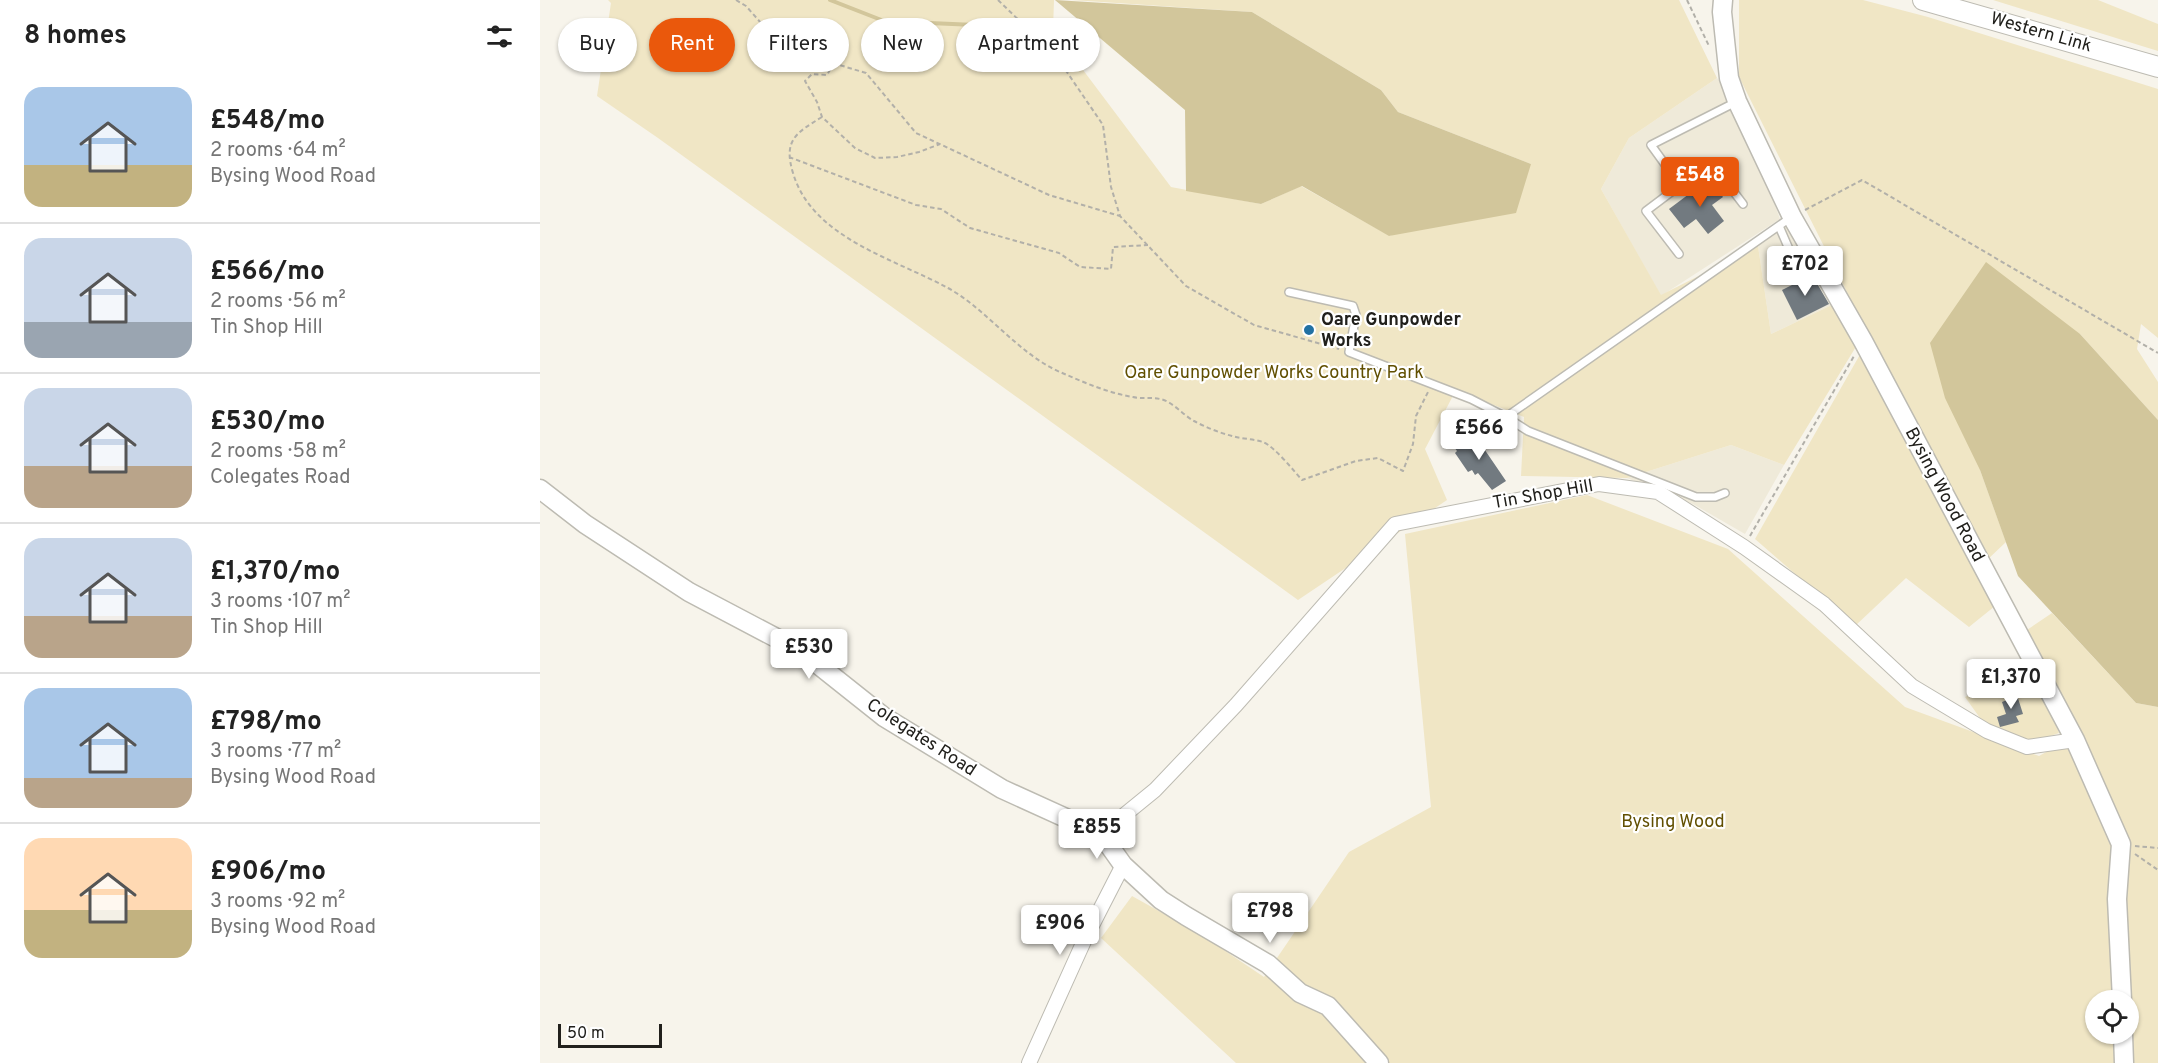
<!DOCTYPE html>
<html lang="en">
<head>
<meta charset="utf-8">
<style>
	:root { --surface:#fff; --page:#f6f6f6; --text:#222; --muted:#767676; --line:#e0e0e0; --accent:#ea580c }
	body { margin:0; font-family:Overpass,sans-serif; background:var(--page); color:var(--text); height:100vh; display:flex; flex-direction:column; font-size:22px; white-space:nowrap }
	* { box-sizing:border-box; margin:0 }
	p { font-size:20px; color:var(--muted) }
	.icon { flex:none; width:33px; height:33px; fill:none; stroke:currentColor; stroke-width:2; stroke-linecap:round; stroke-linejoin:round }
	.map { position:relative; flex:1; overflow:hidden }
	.panel { display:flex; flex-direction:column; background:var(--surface); width:540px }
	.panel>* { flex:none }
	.hud { position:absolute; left:18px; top:18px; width:570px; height:54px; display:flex; gap:12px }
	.controls { position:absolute; left:1545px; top:990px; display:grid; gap:12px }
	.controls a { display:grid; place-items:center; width:54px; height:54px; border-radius:50%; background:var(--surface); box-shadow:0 2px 4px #0004; font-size:30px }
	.scale { position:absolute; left:18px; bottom:15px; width:104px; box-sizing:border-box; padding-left:6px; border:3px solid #21201c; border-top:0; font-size:16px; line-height:21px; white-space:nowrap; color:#21201c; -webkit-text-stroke:4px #fff; paint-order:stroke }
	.price { position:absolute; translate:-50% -51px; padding:0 14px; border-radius:6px; background:#fff; color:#222; font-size:20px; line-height:39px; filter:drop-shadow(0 2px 3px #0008) }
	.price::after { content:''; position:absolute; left:50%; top:36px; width:18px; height:14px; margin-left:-9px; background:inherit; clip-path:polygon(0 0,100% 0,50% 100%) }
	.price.on { background:var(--accent); color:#fff }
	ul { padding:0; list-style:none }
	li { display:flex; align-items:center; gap:18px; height:150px; padding:0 24px }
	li+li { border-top:2px solid var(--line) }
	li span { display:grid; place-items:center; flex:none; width:168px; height:120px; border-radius:18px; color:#555 }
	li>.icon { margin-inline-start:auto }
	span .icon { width:72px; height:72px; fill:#fffc; stroke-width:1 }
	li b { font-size:26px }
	h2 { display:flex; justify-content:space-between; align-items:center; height:72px; padding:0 24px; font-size:26px }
	.pill { padding:0 21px; border-radius:27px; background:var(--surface); box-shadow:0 2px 4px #0004; font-size:21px; line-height:54px }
	.pill.on { background:var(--accent); color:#fff }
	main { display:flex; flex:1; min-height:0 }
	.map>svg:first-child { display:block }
	.built { fill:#efead9 }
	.green { fill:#f0e6c5; fill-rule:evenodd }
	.water { fill:#d2c69b }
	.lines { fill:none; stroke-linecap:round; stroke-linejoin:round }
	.stream { stroke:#d2c69b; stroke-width:4 }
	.building { fill:#727a80 }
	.service-casing { stroke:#bdbbb2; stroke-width:10 }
	.minor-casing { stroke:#bdbbb2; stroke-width:16 }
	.tertiary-casing { stroke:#bdbbb2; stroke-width:21 }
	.secondary-casing { stroke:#bdbbb2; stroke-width:22 }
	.path { stroke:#b2b0a9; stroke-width:2; stroke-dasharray:4.5 3; stroke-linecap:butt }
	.service { stroke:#fff; stroke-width:7 }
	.minor { stroke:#fff; stroke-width:14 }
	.tertiary { stroke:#fff; stroke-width:18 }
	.secondary { stroke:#fff; stroke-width:20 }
	.poi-dot { fill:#2271a3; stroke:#fff; stroke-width:2 }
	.labels { text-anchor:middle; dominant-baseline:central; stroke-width:4.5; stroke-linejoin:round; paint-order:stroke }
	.street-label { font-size:18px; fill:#21201c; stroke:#fff }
	.poi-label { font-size:18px; font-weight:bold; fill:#21201c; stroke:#fff; text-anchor:start }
	.park-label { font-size:18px; fill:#614f01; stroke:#fff }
</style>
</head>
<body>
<main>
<section class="panel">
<h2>8 homes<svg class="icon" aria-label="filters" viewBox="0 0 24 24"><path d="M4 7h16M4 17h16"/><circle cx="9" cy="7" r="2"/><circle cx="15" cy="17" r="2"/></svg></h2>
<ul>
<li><span style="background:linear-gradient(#a9c7e8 65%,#c2b280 0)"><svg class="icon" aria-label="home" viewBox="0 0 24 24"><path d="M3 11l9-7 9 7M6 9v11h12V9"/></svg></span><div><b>£548/mo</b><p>2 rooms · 64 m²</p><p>Bysing Wood Road</p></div></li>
<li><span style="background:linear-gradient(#c9d6e8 70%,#9aa5b1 0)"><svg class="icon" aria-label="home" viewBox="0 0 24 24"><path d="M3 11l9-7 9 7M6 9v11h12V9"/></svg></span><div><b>£566/mo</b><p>2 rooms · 56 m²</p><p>Tin Shop Hill</p></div></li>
<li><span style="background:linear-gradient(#c9d6e8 65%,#b9a48a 0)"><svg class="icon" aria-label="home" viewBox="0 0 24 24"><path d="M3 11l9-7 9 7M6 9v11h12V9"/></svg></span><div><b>£530/mo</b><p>2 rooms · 58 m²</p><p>Colegates Road</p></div></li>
<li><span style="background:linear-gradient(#c9d6e8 65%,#b9a48a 0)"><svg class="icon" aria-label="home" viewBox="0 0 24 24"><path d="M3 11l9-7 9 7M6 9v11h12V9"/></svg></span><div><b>£1,370/mo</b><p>3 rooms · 107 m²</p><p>Tin Shop Hill</p></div></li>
<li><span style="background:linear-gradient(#a9c7e8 75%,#b9a48a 0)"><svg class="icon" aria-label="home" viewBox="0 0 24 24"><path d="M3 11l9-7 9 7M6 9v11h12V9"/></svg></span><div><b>£798/mo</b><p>3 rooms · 77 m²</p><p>Bysing Wood Road</p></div></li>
<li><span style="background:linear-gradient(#ffd9b3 60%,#c2b280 0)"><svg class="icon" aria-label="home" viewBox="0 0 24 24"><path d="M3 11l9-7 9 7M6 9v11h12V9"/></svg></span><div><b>£906/mo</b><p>3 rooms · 92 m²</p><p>Bysing Wood Road</p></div></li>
</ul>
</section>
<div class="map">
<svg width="1618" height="1063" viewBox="0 0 1618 1063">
	<rect width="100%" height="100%" fill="#f7f4eb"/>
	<path class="built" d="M 1177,78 L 1197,101 L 1240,219 L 1121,296 L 1061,189 L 1089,138 Z
		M 1246,224 L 1298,302 L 1231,334 L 1218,246 Z
		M 1191,445 L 1244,465 L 1205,534 L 1153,504 L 1087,478 Z"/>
	<path class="green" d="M 68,0 L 514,0 L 513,30 L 631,187 L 721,204 L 761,186 L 850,236 L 991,164 L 858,112 L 841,90 L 712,12 L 532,0 L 1139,0 L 1177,78 L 1089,138 L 1061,189 L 1121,295 L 1218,246 L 1231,334 L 1298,302 L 1317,345 L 1244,465 L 1191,445 L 1087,478 L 981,476 L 984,417 L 916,390 L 885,449 L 907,500 L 758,600 L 118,138 L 57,96 L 71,3 Z
		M 1199,0 L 1323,0 L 1388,17 L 1618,89 L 1618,338 L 1601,324 L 1597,349 L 1618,382 L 1618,420 L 1540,334 L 1440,470 L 1466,542 L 1446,561 L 1329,336 L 1199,77 Z
		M 1453,0 L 1558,0 L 1618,24 L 1618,51 Z
		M 1322,351 L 1455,606 L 1429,627 L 1366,578 L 1315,626 L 1215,539 Z
		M 1047,495 L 1188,549 L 1365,707 L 1499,756 L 1542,732 L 1484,632 L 1512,613 L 1596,703 L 1618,707 L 1618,1063 L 696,1063 L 561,938 L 592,896 L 660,934 L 724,977 L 809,852 L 891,807 L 865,534 ZM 1556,1000 L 1588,1000 L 1588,1034 L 1556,1034 Z
		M 1499,682 L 1519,733 L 1487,744 L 1445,725 L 1425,697 L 1448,687 L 1457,696 Z"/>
	<path class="water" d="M 515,0 L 712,12 L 841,90 L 858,112 L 991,164 L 976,213 L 849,236 L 762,186 L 721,204 L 646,191 L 645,110 Z
		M 1446,262 L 1540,334 L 1618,420 L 1618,707 L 1596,703 L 1478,576 L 1440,470 L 1405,398 L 1390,343 Z"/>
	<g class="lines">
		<path class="stream" d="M 290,0 L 344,21 L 458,26"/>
	</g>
	<path class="building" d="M 1169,179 L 1183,197 L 1172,205 L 1184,221 L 1168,234 L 1156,219 L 1144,228 L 1129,209 Z
		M 1272,275 L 1289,304 L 1257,320 L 1242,290 Z
		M 930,434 L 934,438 L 936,437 L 966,481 L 952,490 L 938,473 L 935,475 L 932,470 L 928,472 L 915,453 L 917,451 L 914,447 Z
		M 1476,692 L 1483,714 L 1476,716 L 1479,722 L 1460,727 L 1457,717 L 1466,714 L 1462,702 L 1467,700 L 1465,695 Z"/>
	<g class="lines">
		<g class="service-casing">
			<path id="service" d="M 1140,185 L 1111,145 L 1196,102
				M 1239,226 L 1258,270
				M 1139,254 L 1106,211 L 1171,162 L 1203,204
				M 749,292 L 813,306 L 816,315 L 809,352 L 931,399 L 966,417 L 1250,218
				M 966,417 L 988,431 L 1156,497 L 1175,497 L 1185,493"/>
		</g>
		<g class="minor-casing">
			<path id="minor" d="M 561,834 L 615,790 L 696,705 L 855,524 L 1059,484 L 1118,492 L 1204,547 L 1284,604 L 1372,686 L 1447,731 L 1487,747 L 1535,740
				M 489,1063 L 544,941 L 583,865"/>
		</g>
		<g class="tertiary-casing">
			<path id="tertiary" d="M 1183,0 L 1182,12 L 1189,78 L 1197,101 L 1252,217 L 1323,341 L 1535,740 L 1581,844 L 1577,899 L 1582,1000
				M 0,489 L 45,524 L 149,592 L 261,651 L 344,717 L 462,789 L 561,834 L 583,865 L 621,900 L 646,916 L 728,964 L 760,993 L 788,1006 L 839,1063
				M 1583,1034 L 1584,1063"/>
		</g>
		<g class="secondary-casing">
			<path id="secondary" d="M 1383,0 L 1618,67"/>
		</g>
		<path class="path" d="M 196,0 L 206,6 L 243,48 L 326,73 L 376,133 L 509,195 L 580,216
			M 458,0 L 516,56 L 563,125 L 571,187 L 580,216 L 646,286 L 714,325 L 799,349
			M 1147,0 L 1169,46
			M 294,63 L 287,75 L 272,74 L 265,81 L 277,102 L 282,117 L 315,148 L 335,158 L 357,157 L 379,152 L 400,144
			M 282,117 C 256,133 243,140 253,173 C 272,238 355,259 408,288 C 449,311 477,353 520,372 C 543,382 568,393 593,397 C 602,399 611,397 620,399 C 632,401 643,415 654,421 C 665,427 680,433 692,436 C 702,439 714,439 723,442 C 735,447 753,470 762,480 L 816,461 L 838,458 L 863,471 L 873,444 L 876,416 L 888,392
			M 249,157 L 376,205 L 401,209 L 430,228 L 519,253 L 540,267 L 571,269 L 573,247 L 608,245
			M 1265,210 L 1322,180 L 1618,353
			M 1210,536 L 1314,356
			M 1595,846 L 1618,848
			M 1595,854 L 1618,870"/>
		<use href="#service" class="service"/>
		<use href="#minor" class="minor"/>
		<use href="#tertiary" class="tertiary"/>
		<use href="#secondary" class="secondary"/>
	</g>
	<circle class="poi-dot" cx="769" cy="330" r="6"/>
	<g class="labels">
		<g class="street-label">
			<text transform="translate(1501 33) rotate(16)">Western Link</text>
			<text transform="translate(1003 495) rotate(-10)">Tin Shop Hill</text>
			<text transform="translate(1404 495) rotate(62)">Bysing Wood Road</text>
			<text transform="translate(381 738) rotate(33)">Colegates Road</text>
		</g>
		<g class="poi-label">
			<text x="781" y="320">Oare Gunpowder<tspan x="781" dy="21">Works</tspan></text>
		</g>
		<g class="park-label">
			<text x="734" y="373">Oare Gunpowder Works Country Park</text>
			<text x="1133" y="822">Bysing Wood</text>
		</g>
	</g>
</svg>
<div class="controls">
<a><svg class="icon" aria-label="locate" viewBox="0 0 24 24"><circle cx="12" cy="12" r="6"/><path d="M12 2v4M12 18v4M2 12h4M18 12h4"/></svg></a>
</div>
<div class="scale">50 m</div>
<b class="price on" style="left:1160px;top:208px">£548</b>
<b class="price" style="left:1265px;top:297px">£702</b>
<b class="price" style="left:939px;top:461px">£566</b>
<b class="price" style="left:269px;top:680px">£530</b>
<b class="price" style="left:1471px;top:710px">£1,370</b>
<b class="price" style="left:557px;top:860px">£855</b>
<b class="price" style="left:730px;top:944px">£798</b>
<b class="price" style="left:520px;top:956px">£906</b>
<div class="hud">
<a class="pill">Buy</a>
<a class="pill on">Rent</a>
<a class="pill">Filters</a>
<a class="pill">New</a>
<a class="pill">Apartment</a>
</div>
</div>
</main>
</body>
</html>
